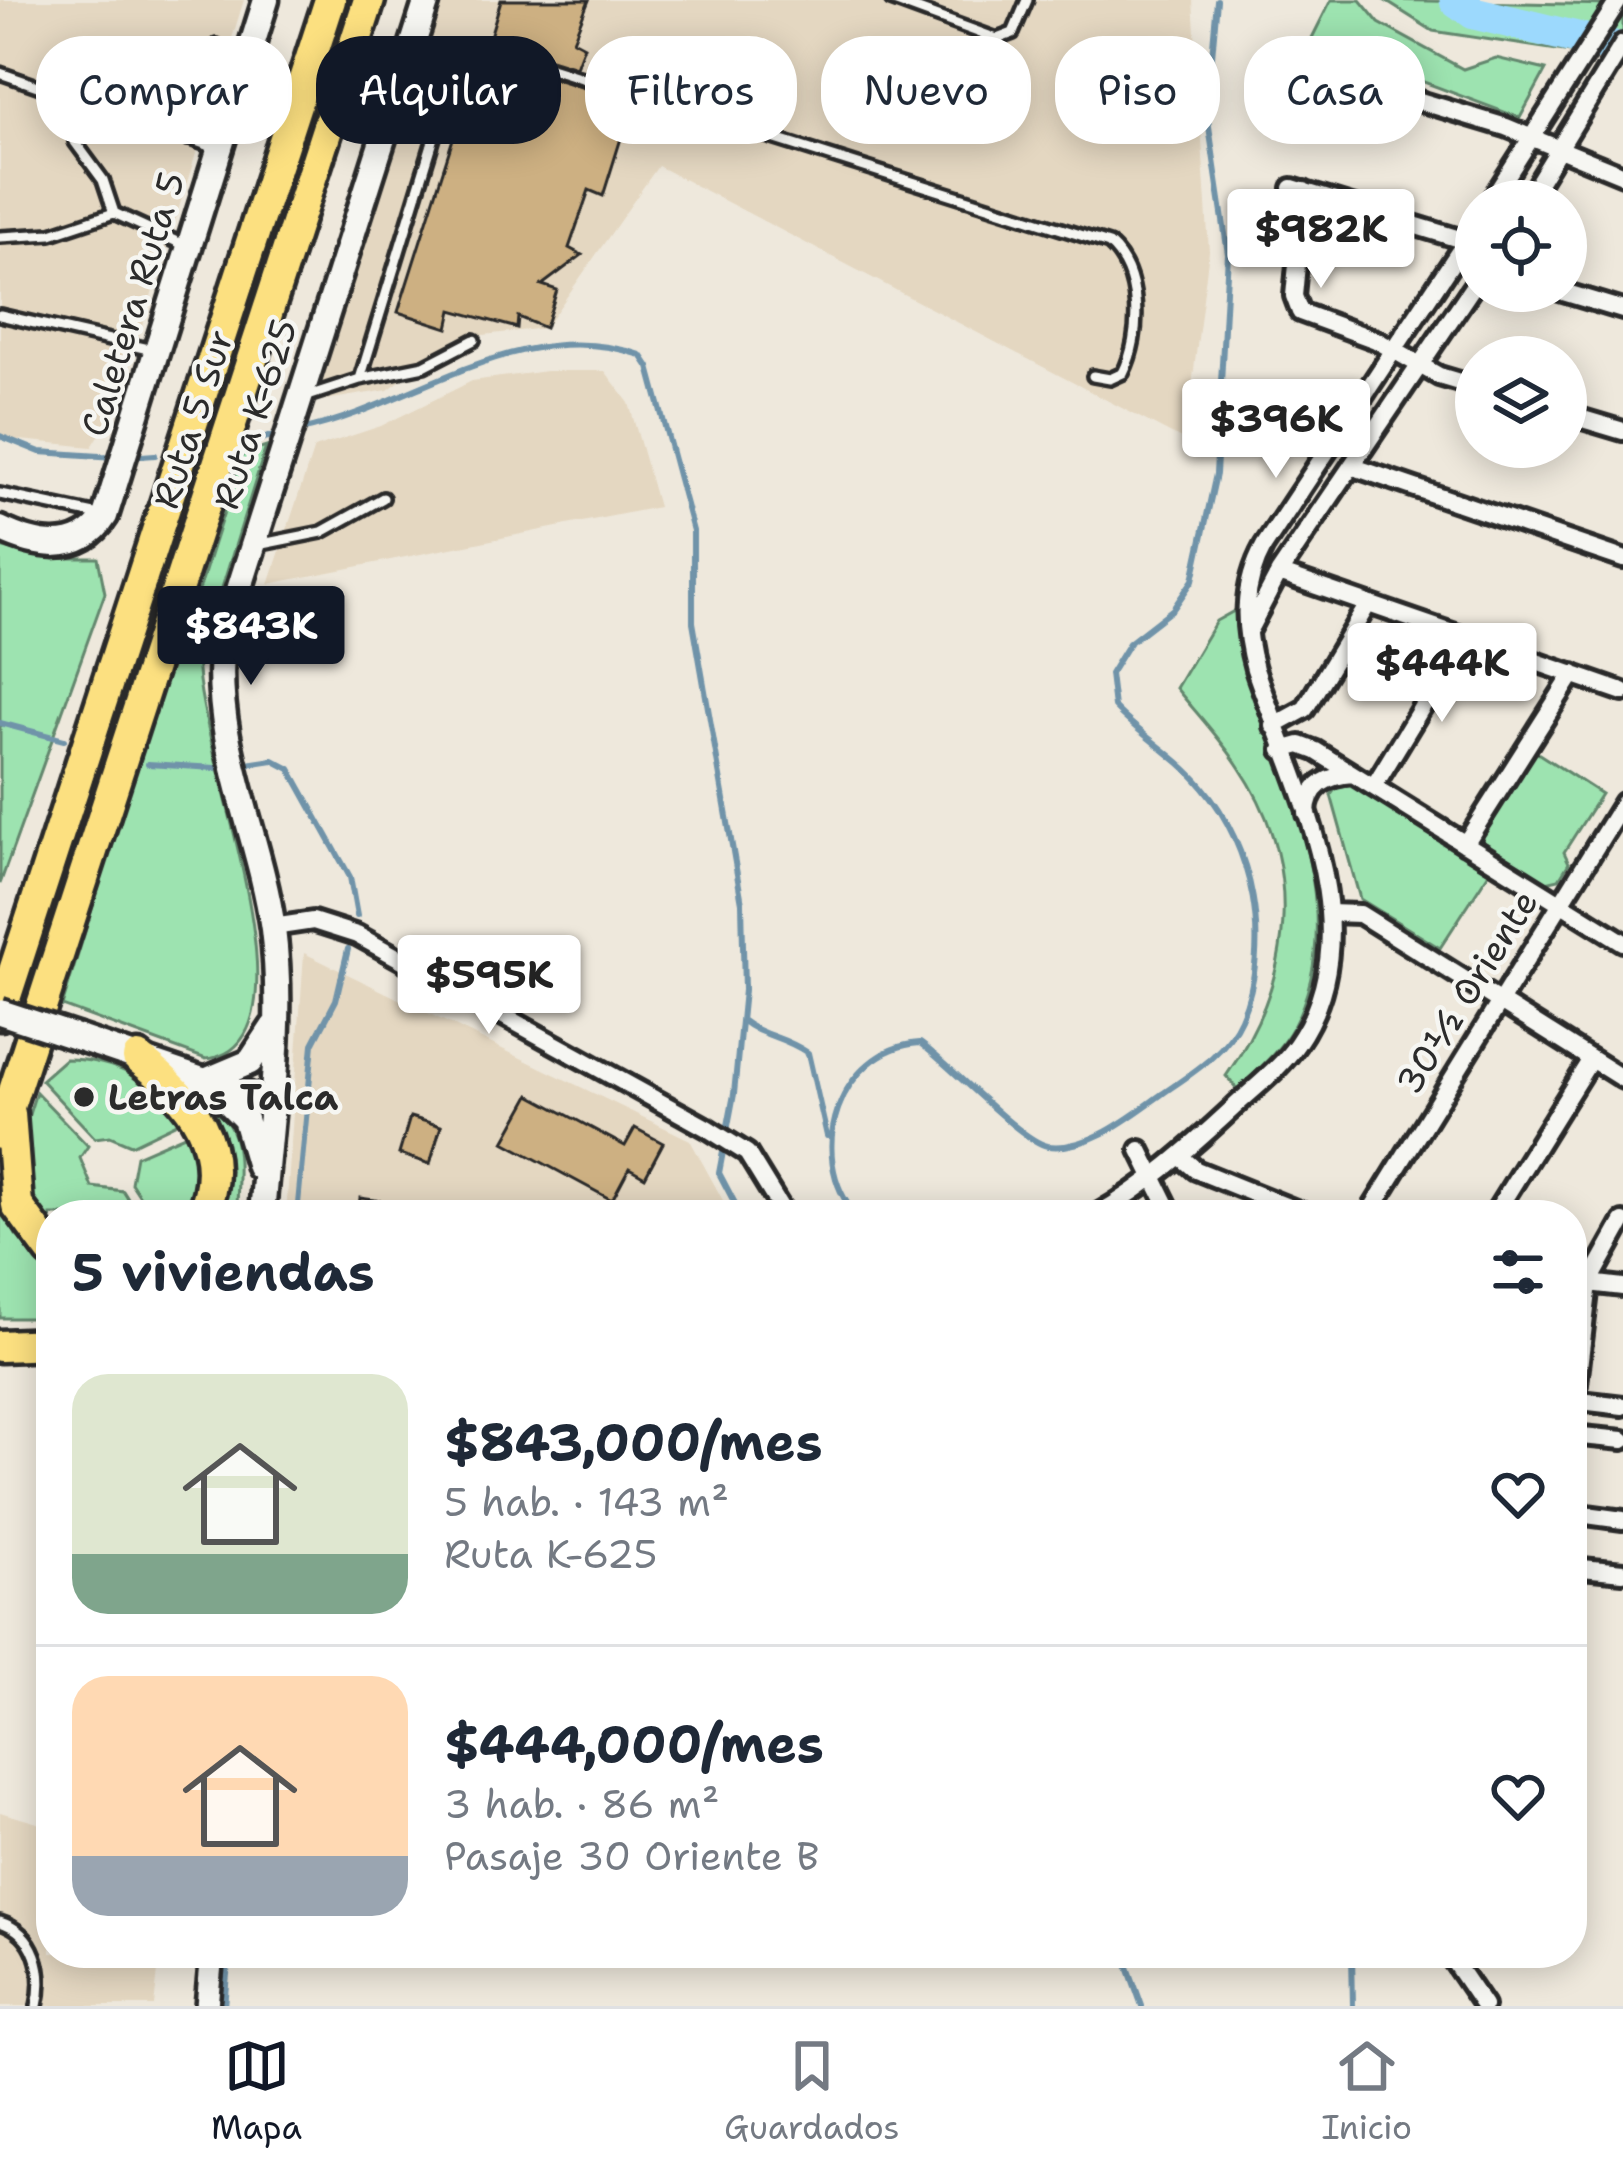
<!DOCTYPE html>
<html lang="es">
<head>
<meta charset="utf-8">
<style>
	:root { --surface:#fff; --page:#f6f6f7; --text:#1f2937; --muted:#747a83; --line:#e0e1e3; --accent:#111827 }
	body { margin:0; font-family:"Shantell Sans",sans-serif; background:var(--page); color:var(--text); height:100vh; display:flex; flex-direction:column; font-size:45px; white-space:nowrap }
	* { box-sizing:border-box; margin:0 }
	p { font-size:39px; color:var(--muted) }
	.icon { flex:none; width:66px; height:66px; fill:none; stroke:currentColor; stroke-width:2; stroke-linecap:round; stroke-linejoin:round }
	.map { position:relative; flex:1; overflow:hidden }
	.drawer { position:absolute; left:36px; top:1200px; width:1551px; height:768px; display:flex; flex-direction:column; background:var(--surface); border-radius:48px; box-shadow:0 6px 30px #0003 }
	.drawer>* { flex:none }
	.hud { position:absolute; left:36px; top:36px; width:1551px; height:108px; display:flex; gap:24px }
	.controls { position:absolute; left:1455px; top:180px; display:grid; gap:24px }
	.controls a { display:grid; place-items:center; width:132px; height:132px; border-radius:50%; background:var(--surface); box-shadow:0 6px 30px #0003; font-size:60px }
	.price { position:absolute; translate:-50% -102px; padding:0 27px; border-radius:12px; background:#fff; color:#222; font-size:39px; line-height:78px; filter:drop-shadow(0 3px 6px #0008) }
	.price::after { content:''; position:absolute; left:50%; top:72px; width:36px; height:27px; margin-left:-18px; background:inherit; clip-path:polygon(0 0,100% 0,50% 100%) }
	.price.on { background:var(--accent); color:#fff }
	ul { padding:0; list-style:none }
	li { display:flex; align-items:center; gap:36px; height:300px; padding:0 36px }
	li+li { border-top:3px solid var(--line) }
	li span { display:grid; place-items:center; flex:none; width:336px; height:240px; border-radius:36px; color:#555 }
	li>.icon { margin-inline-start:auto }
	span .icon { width:144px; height:144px; fill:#fffc; stroke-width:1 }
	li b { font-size:51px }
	h2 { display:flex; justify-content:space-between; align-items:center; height:144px; padding:0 36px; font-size:51px }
	.chip { padding:0 42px; border-radius:48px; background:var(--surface); box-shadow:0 6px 30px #0003; font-size:42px; line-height:108px }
	.chip.on { background:var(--accent); color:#fff }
	.tabs { display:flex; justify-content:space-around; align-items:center; height:168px; border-top:3px solid var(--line); background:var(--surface); font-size:33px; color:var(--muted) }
	.tabs a { display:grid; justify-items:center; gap:6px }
	.tabs .on { color:var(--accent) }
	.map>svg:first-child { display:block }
	.built { fill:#e4d7c1 }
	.green { fill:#9de3b0; stroke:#64876e; stroke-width:3 }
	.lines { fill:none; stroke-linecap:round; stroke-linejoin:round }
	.stream { stroke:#6f93a9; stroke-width:6 }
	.river { stroke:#9cd9fd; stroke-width:33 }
	.building { fill:#cdb082; stroke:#2b2b2b; stroke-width:3 }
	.service-casing { stroke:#2b2b2b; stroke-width:18 }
	.minor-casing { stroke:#2b2b2b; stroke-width:26 }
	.tertiary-casing { stroke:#2b2b2b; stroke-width:30 }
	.secondary-casing { stroke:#2b2b2b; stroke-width:33 }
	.motorway-casing { stroke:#2b2b2b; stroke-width:39 }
	.service { stroke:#f6f6f2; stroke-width:9 }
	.minor { stroke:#f6f6f2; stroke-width:16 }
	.tertiary { stroke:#f6f6f2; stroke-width:21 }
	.secondary { stroke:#f6f6f2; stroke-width:24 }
	.motorway { stroke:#fce080; stroke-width:30 }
	.secondary-bridge-casing { stroke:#2b2b2b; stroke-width:33; stroke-linecap:butt }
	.secondary-bridge { stroke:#f6f6f2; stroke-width:24 }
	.poi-dot { fill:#2b2b2b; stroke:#f6f6f2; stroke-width:4.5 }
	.labels { text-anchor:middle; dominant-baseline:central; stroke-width:9; stroke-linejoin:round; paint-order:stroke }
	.street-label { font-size:36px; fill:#2b2b2b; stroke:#f6f6f2 }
	.poi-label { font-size:36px; font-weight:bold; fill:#2b2b2b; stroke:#f6f6f2; text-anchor:start }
</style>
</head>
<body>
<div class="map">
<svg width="1623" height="2006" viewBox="0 0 1623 2006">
	<rect width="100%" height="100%" fill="#eee8dc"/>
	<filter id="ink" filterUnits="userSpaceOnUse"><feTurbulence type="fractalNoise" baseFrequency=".00833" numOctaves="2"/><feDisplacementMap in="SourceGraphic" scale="24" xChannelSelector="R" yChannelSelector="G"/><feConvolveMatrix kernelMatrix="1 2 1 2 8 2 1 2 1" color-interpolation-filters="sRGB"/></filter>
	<g filter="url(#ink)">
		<path class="built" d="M 0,0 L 244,0 L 117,406 L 92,447 L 0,438 Z
			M 441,0 L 1193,0 L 1209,251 L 1185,441 L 658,166 L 545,328 L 457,338 L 388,390 L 313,402 Z
			M 546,371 L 605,371 L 629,403 L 658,507 L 269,584 L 314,448 L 381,426 L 472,381 Z
			M 304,953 L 690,1140 L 731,1215 L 286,1215 Z
			M 0,1812 L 51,1827 L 51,1953 L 160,1953 L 154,2006 L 0,2006 Z"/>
		<path class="green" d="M 1331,0 L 1360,0 L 1379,23 L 1463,69 L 1496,58 L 1546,70 L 1520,118 L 1311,40 Z
			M 1384,0 L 1611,5 L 1623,9 L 1623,60 L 1433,31 Z
			M 266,447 L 212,620 L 192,612 L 242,455 Z
			M 0,547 L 46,558 L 98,558 L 105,593 L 0,884 Z
			M 1236,610 L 1241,651 C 1276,768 1356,907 1293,1027 C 1281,1050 1256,1071 1238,1090 L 1226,1076 C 1293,982 1306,866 1239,767 C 1221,739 1197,714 1176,688 L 1216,621 Z
			M 180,645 L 198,654 C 189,730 329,1046 206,1059 L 62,1006 L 163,679 Z
			M 1536,752 L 1601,794 L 1564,852 L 1569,863 L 1559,879 L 1546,882 L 1484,842 L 1482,832 Z
			M 1353,785 L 1490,871 L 1440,948 L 1360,899 L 1331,795 L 1336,788 Z
			M 65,1059 C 118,1059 150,1081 183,1120 L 131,1145 L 110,1136 L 95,1138 L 41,1080 Z
			M 36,1092 L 88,1146 L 80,1158 L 92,1187 L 123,1191 L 138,1215 L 51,1215 L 51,1232 L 24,1189 L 25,1127 Z
			M 196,1094 C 249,1126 237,1160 237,1215 L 213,1215 Z
			M 189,1133 L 203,1166 L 192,1215 L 152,1215 L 131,1183 L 136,1156 Z
			M 0,1201 L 16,1235 L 51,1265 L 51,1318 L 0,1318 Z"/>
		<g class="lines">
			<path class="stream" d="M 300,430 C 415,406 518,313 641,355 L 649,367 L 693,531 L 693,622 L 742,903 L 744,990 L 734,1094 L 719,1173 L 741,1215
				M 0,436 L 40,452 L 115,457
				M 247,442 L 281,434
				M 128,457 L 155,455
				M 0,723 L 64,740
				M 148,764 L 215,768
				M 247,764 L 273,760 L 290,769 L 350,877 L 357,916
				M 743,1021 C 761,1036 784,1036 808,1053 L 827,1136
				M 297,1215 L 313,1044 L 336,1000 L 348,949
				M 856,1215 C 804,1155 839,1049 920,1043 C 949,1064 1022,1142 1048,1146 C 1089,1151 1131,1116 1162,1094 C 1192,1073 1226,1053 1241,1019 C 1273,945 1253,846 1202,786 C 1176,755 1141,736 1114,707 L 1110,674 L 1129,643 L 1173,609 L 1193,580 L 1216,474 L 1228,254 L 1207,113 L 1217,0
				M 1123,1953 L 1142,2006
				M 1352,1953 L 1353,2006
				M 224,2006 L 229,1953"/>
			<path class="river" d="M 1456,0 L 1474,13 L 1623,49"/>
		</g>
		<path class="building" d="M 501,0 L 589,0 L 573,40 L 584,46 L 576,67 L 489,40 Z
			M 489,58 L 632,103 L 603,196 L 589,190 L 569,248 L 582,255 L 542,285 L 557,290 L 545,328 L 518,317 L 517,328 L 452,310 L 448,328 L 398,312 L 478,60 Z
			M 530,1095 L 625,1146 L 635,1128 L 663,1143 L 645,1177 L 629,1168 L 612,1200 L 504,1142 Z
			M 410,1117 L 441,1126 L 430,1164 L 399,1154 Z
			M 360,1198 L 417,1206 L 416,1215 L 358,1215 Z"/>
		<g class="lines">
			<g class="service-casing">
				<path id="service" d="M 891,0 L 997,39 L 1013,33 L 1027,0
					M 0,73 L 216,148
					M 451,82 L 469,52 L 490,49 L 1109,244 C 1142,273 1142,335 1123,373 L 1110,379 L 1093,376
					M 188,139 L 217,45
					M 75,142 L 103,180 L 114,213 L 186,246
					M 0,237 L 51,234 L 114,213
					M 0,315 L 153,350
					M 360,379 L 424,366 L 474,340
					M 308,396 L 360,379 L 451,82 L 408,75
					M 0,494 L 99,515
					M 257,545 L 322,532 L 383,498
					M 0,1922 C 36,1933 45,1972 37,2006"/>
			</g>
			<g class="minor-casing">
				<path id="minor" d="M 1280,59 L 1506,127 L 1623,175
					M 1292,188 L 1466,241
					M 1304,191 L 1294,296 L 1300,312 L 1376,340 L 1439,376 L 1476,387
					M 1491,201 L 1619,0
					M 1527,201 L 1623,44
					M 1560,291 L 1623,310
					M 1566,414 L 1623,431
					M 1354,467 L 1623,559
					M 1279,573 L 1623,692
					M 1250,628 L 1279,573 L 1476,282
					M 1274,726 L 1305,709 L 1368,604
					M 1282,750 L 1300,745 L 1316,751 L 1623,942
					M 1374,786 L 1465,636
					M 1307,814 C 1308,785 1327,776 1353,774
					M 1465,844 L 1573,674
					M 1329,913 L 1360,914 L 1623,1079
					M 273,927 L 313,921 L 357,935 L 707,1128 L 747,1153 L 785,1215
					M 1140,1150 L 1172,1215
					M 1181,1157 L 1196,1170 L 1308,1215
					M 1096,1215 C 1148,1185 1189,1149 1233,1108 C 1254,1088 1280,1069 1297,1044 C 1376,930 1293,782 1255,669 C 1243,626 1242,586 1264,546 L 1476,226
					M 1368,1215 L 1623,803
					M 1494,1215 L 1591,1059
					M 1572,1281 L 1623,1287
					M 1572,1400 L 1623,1406
					M 1575,1401 L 1589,1283 L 1623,1222
					M 1572,1435 L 1623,1440
					M 1572,1513 L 1623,1520
					M 1572,1567 L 1623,1572
					M 1448,1953 L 1484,2006"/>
			</g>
			<g class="tertiary-casing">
				<path id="tertiary" d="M 207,2006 L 212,1953"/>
			</g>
			<g class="secondary-casing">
				<path id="secondary" d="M 0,529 C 35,546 80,556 105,516 L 266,0
					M 79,1038 L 270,1103
					M 205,1081 L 250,1062 L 273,1027
					M 216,1090 L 245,1119 L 259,1167
					M 262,1215 C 269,1122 285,1022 273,929 C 259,830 211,743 223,640 L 427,0"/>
			</g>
			<g class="motorway-casing">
				<path id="motorway" d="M 0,1014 L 330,0
					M 138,1058 C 190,1097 232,1147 202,1215
					M 10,1114 L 17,1205 L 51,1251
					M 0,1134 L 369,0
					M 0,1346 L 51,1344"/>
			</g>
			<use href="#service" class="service"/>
			<use href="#minor" class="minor"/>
			<use href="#tertiary" class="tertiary"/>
			<use href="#secondary" class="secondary"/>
			<use href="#motorway" class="motorway"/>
			<g class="secondary-bridge-casing">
				<path id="secondary-bridge" d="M 0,1012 L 79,1038"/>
			</g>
			<use href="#secondary-bridge" class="secondary-bridge"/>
		</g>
	</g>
	<circle class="poi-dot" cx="84" cy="1097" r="12"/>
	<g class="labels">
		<g class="street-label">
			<text transform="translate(133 304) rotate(-73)">Caletera Ruta 5</text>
			<text transform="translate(255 414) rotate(-72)">Ruta K-625</text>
			<text transform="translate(193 419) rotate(-72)">Ruta 5 Sur</text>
			<text transform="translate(1467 992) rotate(-58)">30½ Oriente</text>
		</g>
		<g class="poi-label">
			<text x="108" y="1097">Letras Talca</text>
		</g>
	</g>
</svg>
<div class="controls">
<a><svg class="icon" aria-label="locate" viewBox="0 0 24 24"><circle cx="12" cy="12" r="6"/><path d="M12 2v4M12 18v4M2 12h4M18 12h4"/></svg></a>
<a><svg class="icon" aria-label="layers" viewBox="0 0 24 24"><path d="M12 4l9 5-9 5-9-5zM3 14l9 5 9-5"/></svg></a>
</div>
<b class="price" style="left:1321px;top:291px">$982K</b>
<b class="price" style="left:1276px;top:481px">$396K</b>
<b class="price on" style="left:251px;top:688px">$843K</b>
<b class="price" style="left:1442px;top:725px">$444K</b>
<b class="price" style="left:489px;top:1037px">$595K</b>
<div class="hud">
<a class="chip">Comprar</a>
<a class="chip on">Alquilar</a>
<a class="chip">Filtros</a>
<a class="chip">Nuevo</a>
<a class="chip">Piso</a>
<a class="chip">Casa</a>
</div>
<section class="drawer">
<h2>5 viviendas<svg class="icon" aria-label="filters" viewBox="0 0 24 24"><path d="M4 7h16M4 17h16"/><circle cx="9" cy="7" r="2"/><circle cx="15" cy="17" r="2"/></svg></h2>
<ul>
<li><span style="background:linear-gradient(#dfe7d0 75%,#7fa58c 0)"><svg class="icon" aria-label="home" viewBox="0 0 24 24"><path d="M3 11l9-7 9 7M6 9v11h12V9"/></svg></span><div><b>$843,000/mes</b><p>5 hab. · 143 m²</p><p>Ruta K-625</p></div><svg class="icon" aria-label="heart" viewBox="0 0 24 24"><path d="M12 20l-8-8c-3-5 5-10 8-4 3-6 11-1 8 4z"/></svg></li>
<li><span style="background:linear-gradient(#ffd9b3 75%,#9aa5b1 0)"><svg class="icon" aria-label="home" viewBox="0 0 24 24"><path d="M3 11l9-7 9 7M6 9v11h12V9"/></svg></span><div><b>$444,000/mes</b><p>3 hab. · 86 m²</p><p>Pasaje 30 Oriente B</p></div><svg class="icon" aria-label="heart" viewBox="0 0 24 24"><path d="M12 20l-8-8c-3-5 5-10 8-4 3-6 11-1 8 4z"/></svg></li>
</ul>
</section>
</div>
<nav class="tabs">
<a class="on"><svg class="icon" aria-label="map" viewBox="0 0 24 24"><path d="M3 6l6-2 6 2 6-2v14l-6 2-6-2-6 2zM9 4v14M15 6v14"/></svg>Mapa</a>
<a><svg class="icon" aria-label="saved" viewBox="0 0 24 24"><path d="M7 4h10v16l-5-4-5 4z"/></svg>Guardados</a>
<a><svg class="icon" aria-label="home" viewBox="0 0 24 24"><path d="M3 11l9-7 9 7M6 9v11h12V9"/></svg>Inicio</a>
</nav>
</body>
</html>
